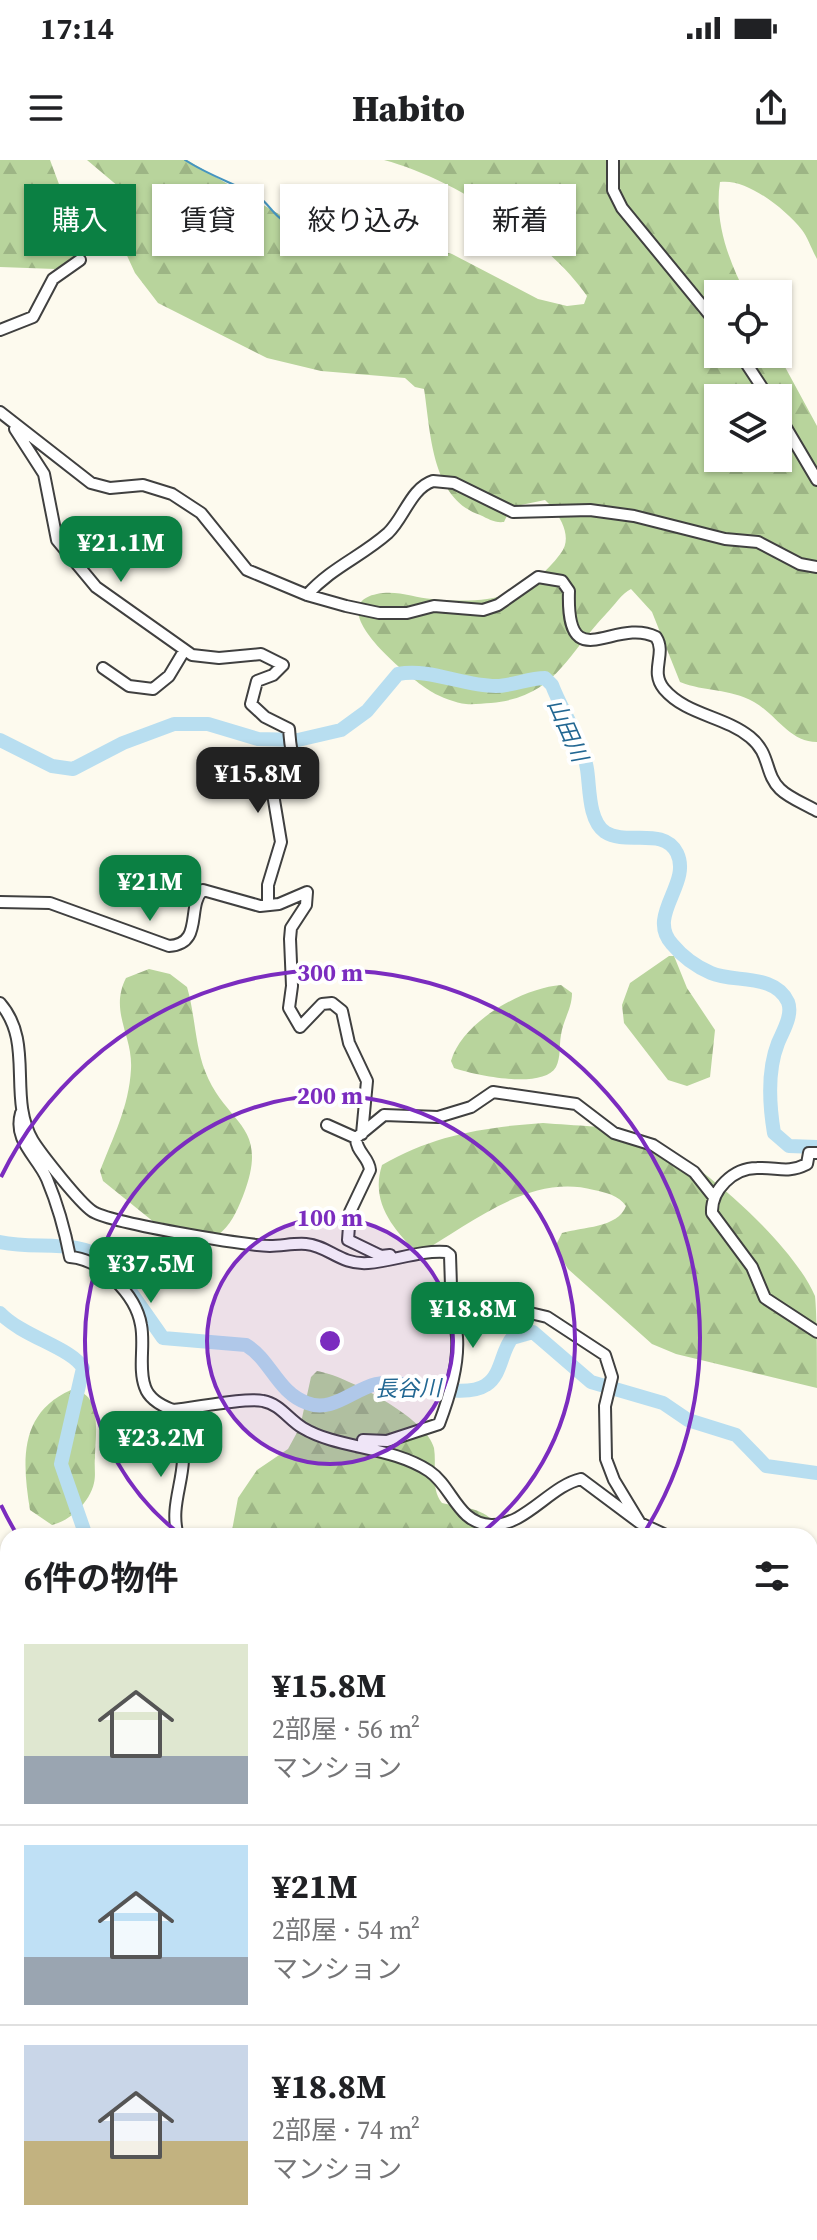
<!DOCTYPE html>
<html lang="ja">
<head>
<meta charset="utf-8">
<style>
	:root { --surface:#fff; --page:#f2f2f2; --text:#202124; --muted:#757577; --line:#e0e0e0; --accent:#0b8043 }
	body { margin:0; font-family:"Source Serif 4","Noto Sans JP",serif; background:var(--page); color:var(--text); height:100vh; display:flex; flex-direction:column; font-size:30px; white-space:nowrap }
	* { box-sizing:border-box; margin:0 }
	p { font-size:26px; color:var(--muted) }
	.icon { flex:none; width:44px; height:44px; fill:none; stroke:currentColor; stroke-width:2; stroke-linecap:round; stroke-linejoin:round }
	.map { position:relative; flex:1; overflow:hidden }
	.details { position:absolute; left:0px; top:1368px; width:818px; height:712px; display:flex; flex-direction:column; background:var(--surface); border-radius:24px 24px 0 0; box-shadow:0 2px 6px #0004 }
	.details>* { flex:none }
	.guide { position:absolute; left:24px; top:24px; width:770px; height:72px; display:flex; gap:16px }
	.controls { position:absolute; left:704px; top:120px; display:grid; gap:16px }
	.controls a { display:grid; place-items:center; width:88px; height:88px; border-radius:0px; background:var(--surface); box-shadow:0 2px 6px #0004; font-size:40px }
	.price { position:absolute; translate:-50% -68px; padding:0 18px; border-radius:16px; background:var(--accent); color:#fff; font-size:26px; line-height:52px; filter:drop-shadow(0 2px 4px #0008) }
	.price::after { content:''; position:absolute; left:50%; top:48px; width:24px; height:18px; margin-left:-12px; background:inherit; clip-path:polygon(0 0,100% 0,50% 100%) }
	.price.current { background:#222; color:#fff }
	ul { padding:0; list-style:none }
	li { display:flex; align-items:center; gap:24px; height:200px; padding:0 24px }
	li+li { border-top:2px solid var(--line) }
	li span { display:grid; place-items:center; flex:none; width:224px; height:160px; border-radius:0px; color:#555 }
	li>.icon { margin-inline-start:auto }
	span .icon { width:96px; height:96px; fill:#fffc; stroke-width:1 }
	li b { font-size:34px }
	h2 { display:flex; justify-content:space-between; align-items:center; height:96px; padding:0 24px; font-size:34px }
	.pill { padding:0 28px; border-radius:0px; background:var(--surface); box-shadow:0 2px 6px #0004; font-size:28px; line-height:72px }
	.pill.current { background:var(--accent); color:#fff }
	.status { display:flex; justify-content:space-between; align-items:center; height:56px; padding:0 40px; background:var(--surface); direction:ltr }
	.status svg { height:22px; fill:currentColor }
	header { display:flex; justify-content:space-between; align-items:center; height:104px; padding:0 24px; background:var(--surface); font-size:36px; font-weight:800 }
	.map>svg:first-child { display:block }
	.forest { fill:url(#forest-firs); fill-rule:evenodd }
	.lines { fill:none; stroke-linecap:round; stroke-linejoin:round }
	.stream { stroke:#4695c0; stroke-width:2 }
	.river { stroke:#b8def0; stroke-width:14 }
	.minor-casing { stroke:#404040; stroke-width:14 }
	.major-casing { stroke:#1e1e1e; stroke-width:16 }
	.minor { stroke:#fff; stroke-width:10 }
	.major { stroke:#ebc771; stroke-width:12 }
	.ring { fill:none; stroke:#7b2cbf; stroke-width:4 }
	.labels { text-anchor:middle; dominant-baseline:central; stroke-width:8; stroke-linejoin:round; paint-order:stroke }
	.water-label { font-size:22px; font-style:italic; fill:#226792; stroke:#fff }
	.centre { fill:#7b2cbf; stroke:#fff; stroke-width:4 }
	.ring-label { font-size:24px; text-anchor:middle; font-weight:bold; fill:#7b2cbf; stroke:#fff; stroke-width:8; stroke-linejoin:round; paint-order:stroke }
</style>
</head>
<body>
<div class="status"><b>17:14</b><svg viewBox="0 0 49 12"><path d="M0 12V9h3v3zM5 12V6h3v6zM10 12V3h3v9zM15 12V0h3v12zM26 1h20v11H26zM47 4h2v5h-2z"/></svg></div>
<header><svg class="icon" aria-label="menu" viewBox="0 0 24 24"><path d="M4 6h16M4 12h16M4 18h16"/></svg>Habito<svg class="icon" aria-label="share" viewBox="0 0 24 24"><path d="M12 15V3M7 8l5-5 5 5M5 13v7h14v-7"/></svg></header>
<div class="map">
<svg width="817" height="2080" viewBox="0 0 817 2080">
	<defs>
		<pattern id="forest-firs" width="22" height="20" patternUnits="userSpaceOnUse" patternTransform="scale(2)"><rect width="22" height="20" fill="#b8d49c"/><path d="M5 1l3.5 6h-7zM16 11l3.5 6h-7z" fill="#9db585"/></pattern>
	</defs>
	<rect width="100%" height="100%" fill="#fdfaee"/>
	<path class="forest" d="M 0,0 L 50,0 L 85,94 L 55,109 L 0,107 Z
		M 87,0 L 187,0 L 294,63 L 391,77 L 452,94 L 538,139 L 567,146 L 584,144 L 587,136 C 547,78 452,18 384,0 L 817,0 L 817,99 C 812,90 808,78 802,70 C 785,49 747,18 720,22 C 714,60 728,100 746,134 L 718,134 L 718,194 L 778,194 L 817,266 L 817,582 C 789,582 777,555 754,542 C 729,528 705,532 680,522 L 652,452 L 631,429 C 622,433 614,446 606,454 C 565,497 555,537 491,543 C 483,543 474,545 466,544 C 456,543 440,537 432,532 C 411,520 313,441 383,433 C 399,431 417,438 432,439 C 487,444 527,439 561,393 C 574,376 558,352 545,340 L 511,347 L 504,362 C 494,363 489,359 480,355 C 431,338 431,273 424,229 L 415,227 L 405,218 L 321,211 L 267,198 L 158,143 L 135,113 L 123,87 L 123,37 L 119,27 ZM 718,238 L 778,238 L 778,298 L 718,298 Z
		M 669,796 L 674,796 L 687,828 L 715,870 L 710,917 L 687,926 L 668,920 L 624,863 L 622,845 L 630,823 Z
		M 149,809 L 170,814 L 187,827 C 195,854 195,885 205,911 C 227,967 271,963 243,1036 C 236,1053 231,1065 217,1076 L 160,1067 L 103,1021 L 100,1011 C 113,977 129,947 131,909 C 133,875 109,852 126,818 Z
		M 561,825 L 572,833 C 572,849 563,860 561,875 C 559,886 561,897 556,907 C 543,930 474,915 454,908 L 451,901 C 462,862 522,828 561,825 Z
		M 543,963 C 575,966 611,965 641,976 C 695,995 793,1084 815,1136 C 817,1154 817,1206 817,1228 L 676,1194 L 652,1184 L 568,1109 L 555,1087 L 562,1073 C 582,1067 618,1068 626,1046 C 618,1035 607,1033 594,1030 C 529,1013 471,1064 418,1094 C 393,1069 370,1042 382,1005 C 433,975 485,967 543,963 Z
		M 317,1211 C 345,1215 428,1259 434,1288 C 437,1307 430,1328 442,1343 C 469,1349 490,1347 503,1376 L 231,1376 L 238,1338 L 257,1310 L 288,1289 L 300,1267 L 311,1217 Z
		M 71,1230 C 104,1231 95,1276 95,1298 C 94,1305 96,1315 94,1323 C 90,1342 70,1361 52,1365 L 30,1350 C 22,1301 19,1253 71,1230 Z
		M 810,1490 L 817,1493 L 817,2080 L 0,2080 L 0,1666 L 8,1661 L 8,2072 L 810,2072 Z"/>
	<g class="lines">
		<path class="stream" d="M 185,0 C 208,15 233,23 257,36 C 268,42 273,55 284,61 C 302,72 321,69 319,95
			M 229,2072 L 231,2080"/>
		<path class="river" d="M 0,580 L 52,606 L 73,609 L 123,583 L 174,564 L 208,564 L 258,579 L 298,580 L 341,570 L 367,551 L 398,514 C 431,508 462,526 496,526 C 513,526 528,518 545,518 L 552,525 C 562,552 582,579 587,609 C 590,627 588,660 605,672 C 626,686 664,666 677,693 C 692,724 646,755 672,784 C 682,796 697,807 711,813 C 734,823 775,813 788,842 C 793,855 783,871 778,883 C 767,911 769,943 774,973 L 789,986 L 817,987
			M 0,1082 C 38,1090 76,1078 109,1101 L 163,1178 L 246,1185 C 271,1200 277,1232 307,1243 C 332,1253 352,1230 376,1224 C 405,1218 462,1241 486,1225 C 502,1215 501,1191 512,1178 L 533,1172 L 591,1222 L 663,1243 L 688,1260 L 736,1275 L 766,1306 L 817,1313
			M 0,1153 C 23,1177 72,1188 83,1208 L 61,1304 L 86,1376"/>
		<g class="minor-casing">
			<path id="minor" d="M 613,0 L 613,30 L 622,48 L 718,165
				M 0,170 L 33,157 L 53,119 L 80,100
				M 740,194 L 769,238
				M 0,252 L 91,323 L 110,328 L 143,325 L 172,334 L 201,353 L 247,410 L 307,435 L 346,446 L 379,453 L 407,453 L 434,446 L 483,450 L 498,445 L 538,417 L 562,421 L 569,431 C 566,520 614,456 656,477 C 667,494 649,511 664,529 C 686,555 724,556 750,577 C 771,594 764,613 780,629 C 789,638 805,644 817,651
				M 778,254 L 817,320
				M 15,269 L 44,314 L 57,380 L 96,427 L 192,495 L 219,498 L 261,494 L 283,505 L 273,515 L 257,521 L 251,544 L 265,557 L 289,569 C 290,578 290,590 294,598 C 301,609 308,616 301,630 L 279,630 L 273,634 L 281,682 L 268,725 L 268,745
				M 307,435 C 332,407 361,397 388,373 C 404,358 411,328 433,321 L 454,323 L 513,352 L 590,350 L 634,356 L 725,379 L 758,382 L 800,404 L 817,407
				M 103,508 L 129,526 L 153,529 L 169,516 L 184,491
				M 0,742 L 50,743 L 169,786 C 204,784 186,746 203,730 L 260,746 L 279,744 L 307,732 L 306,745 L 291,768 L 290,779 L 292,826 L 289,848 L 300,867 L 322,844 L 332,843 L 342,851 L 349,883 L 367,921 L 362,974
				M 0,843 C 35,883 7,937 33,981 C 42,995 79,1042 92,1051 C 109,1063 244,1085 270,1086 C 282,1086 294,1083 306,1084 C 329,1086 340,1105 368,1103 C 394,1101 420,1090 446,1092 L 450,1095 L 451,1126 L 459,1146 L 484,1158 L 530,1153 L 547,1157 L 605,1195 L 612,1217 L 605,1246 L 606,1299 L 614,1320 L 640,1363
				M 21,953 C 13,981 37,996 47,1019 C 57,1043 65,1071 70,1097 C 101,1099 136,1135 141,1165 C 145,1185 138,1208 145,1227 C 149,1239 162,1246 173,1250 C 196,1248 245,1237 263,1241 C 280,1244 289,1260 303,1268 C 338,1289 391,1286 429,1311 C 453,1327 457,1363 491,1365 C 525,1366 550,1326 581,1319 L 640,1363 L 668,1376
				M 327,965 L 356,978 L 384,955 L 438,957 L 471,947 L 493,932 L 576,944 L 614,973 L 653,985 L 694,1012 L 713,1036
				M 356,978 C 356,992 369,997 370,1010 L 350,1052 L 348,1080 L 381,1096 L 390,1095
				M 817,993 L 809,993 L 807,1004 C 787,1014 778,1007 757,1008 C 733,1008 711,1030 712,1053 L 752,1107 L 765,1138 L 817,1172
				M 173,1250 C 178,1266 184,1282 183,1300 C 182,1326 170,1349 178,1376
				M 363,1280 L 387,1281 L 439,1264 C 449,1238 459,1205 457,1177 C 456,1164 451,1157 459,1146
				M 0,1457 L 8,1464
				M 810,2046 L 817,2056
				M 214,2072 L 215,2080
				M 624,2072 L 626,2080
				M 684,2080 L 686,2072"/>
		</g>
		<g class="major-casing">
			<path id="major" d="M 810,1543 L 817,1539
				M 75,2072 L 78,2080
				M 29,2080 L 48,2072
				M 295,2080 L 298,2072"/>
		</g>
		<use href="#minor" class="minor"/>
		<use href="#major" class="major"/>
	</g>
	<circle cx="330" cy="1181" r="123" fill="#7b2cbf" fill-opacity=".12"/>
	<g class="ring">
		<circle cx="330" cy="1181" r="123"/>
		<path d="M181 1375A245 245 0 1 1 479 1375"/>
		<path d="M16 1373A368 368 0 0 1 1 1345M1 1017A368 368 0 1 1 644 1373"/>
	</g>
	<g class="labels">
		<g class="water-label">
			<text transform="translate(568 570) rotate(66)">山田川</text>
			<text transform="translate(408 1228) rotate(-1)">長谷川</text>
		</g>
	</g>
	<circle cx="330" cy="1181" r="12" class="centre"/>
	<g class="ring-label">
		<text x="330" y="821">300 m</text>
		<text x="330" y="944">200 m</text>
		<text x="330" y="1066">100 m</text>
	</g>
</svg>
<div class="controls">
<a><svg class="icon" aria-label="locate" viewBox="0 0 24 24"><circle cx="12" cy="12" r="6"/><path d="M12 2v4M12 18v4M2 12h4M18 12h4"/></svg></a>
<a><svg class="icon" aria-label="layers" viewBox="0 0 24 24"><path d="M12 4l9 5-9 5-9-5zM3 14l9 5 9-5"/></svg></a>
</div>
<b class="price" style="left:121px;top:424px">¥21.1M</b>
<b class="price current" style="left:258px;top:655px">¥15.8M</b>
<b class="price" style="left:150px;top:763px">¥21M</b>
<b class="price" style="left:151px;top:1145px">¥37.5M</b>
<b class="price" style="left:473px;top:1190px">¥18.8M</b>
<b class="price" style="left:161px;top:1319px">¥23.2M</b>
<div class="guide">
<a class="pill current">購入</a>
<a class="pill">賃貸</a>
<a class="pill">絞り込み</a>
<a class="pill">新着</a>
</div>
<section class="details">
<h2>6件の物件<svg class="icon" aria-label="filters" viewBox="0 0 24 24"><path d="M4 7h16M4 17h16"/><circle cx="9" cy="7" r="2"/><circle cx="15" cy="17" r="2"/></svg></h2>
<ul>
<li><span style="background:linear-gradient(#dfe7d0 70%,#9aa5b1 0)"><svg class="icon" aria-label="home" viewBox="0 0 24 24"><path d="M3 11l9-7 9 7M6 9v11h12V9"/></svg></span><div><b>¥15.8M</b><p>2部屋 · 56 m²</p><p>マンション</p></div></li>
<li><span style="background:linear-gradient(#bfe0f5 70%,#9aa5b1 0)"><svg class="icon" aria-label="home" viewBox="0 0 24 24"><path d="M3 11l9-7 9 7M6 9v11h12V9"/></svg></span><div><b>¥21M</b><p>2部屋 · 54 m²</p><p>マンション</p></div></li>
<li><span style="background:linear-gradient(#c9d6e8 60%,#c2b280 0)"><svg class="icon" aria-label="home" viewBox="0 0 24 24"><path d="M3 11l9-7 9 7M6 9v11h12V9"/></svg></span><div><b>¥18.8M</b><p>2部屋 · 74 m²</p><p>マンション</p></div></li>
</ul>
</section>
</div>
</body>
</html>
